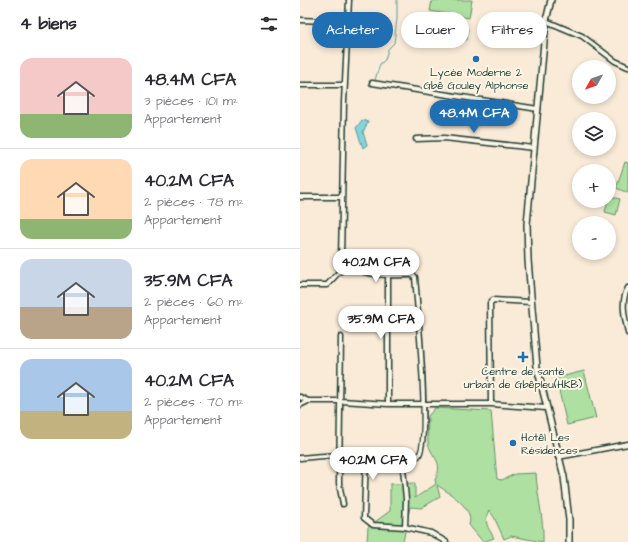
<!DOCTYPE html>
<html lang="fr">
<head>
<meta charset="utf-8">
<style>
	:root { --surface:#fff; --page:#f7f7f7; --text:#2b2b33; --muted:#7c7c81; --line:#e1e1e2; --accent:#1f6fb2 }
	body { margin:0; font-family:"Architects Daughter",sans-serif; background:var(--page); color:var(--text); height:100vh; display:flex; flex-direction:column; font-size:15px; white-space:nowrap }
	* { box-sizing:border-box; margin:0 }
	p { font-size:13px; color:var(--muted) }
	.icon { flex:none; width:22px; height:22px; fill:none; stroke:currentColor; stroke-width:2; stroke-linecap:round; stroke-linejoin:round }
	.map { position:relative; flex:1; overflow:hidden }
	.sheet { display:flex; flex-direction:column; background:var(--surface); width:300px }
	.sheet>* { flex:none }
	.top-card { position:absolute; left:12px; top:12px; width:256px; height:36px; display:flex; gap:8px }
	.needle { width:26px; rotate:230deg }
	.fabs { position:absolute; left:272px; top:60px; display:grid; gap:8px }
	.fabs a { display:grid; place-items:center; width:44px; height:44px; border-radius:50%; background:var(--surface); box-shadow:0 2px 6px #0003; font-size:20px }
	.price { position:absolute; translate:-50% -34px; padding:0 9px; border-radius:14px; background:#fff; color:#222; font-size:13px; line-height:26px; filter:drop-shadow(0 1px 2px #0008) }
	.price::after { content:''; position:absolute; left:50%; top:24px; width:12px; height:9px; margin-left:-6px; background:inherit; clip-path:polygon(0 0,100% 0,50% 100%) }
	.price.on { background:var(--accent); color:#fff }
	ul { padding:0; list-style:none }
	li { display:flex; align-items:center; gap:12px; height:100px; padding:0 20px }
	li+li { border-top:1px solid var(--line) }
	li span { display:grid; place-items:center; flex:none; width:112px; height:80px; border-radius:12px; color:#555 }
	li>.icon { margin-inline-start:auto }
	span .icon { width:48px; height:48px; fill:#fffc; stroke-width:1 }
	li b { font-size:17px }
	h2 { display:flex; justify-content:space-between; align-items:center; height:48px; padding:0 20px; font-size:17px }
	.pill { padding:0 14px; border-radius:18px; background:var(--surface); box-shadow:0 2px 6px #0003; font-size:14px; line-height:36px }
	.pill.on { background:var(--accent); color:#fff }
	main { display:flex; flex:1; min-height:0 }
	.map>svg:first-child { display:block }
	.green { fill:#aee0a1; stroke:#668e6a }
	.water { fill:#84d5db; stroke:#5c9898 }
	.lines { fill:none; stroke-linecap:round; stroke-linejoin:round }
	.stream { stroke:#5c9898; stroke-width:1 }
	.minor-casing { stroke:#1f3d34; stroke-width:7 }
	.major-casing { stroke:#1f3d34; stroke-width:8 }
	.minor { stroke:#fcf5e5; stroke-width:4 }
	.major { stroke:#fcf5e5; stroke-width:5 }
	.poi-dot { fill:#1f6fb2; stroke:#fcf5e5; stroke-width:1.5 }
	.labels { text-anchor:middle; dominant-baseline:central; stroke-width:4; stroke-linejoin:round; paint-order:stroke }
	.poi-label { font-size:11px; fill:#1f3d34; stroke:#fcf5e5 }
</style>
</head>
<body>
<main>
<section class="sheet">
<h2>4 biens<svg class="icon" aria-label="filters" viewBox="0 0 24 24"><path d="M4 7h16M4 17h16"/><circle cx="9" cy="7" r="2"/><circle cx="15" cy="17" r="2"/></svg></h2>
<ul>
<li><span style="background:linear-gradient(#f6c9c9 70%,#8fb573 0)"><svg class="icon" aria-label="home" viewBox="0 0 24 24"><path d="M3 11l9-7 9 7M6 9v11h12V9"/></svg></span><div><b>48.4M CFA</b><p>3 pièces · 101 m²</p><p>Appartement</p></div></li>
<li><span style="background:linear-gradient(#ffd9b3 75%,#8fb573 0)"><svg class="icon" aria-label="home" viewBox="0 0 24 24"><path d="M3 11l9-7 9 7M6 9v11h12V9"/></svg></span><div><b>40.2M CFA</b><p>2 pièces · 78 m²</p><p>Appartement</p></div></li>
<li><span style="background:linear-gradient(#c9d6e8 60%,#b9a48a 0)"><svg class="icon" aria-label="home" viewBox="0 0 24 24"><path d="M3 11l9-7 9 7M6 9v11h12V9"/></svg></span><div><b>35.9M CFA</b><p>2 pièces · 60 m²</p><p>Appartement</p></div></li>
<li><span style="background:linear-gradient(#a9c7e8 65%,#c2b280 0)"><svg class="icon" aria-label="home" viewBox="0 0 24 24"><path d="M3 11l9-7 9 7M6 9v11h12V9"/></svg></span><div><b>40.2M CFA</b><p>2 pièces · 70 m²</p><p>Appartement</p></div></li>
</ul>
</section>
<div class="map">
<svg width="328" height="542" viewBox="0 0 328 542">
	<rect width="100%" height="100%" fill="#faebd8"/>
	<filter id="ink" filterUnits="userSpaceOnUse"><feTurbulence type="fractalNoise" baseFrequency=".025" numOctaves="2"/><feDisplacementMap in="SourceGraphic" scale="8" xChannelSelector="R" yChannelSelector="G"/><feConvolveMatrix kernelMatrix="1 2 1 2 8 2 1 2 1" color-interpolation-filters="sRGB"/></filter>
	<g filter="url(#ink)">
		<path class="green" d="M 132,0 L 172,0 L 169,18 L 130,11 Z
			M 146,27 L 168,29 L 167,40 L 145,38 Z
			M 325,162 L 328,163 L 328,193 L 316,188 Z
			M 309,196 L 320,199 L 316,215 L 305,212 Z
			M 284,371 L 296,418 L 267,425 L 256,378 Z
			M 135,408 L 191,411 L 197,479 L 202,480 L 215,474 L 236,473 C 237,496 244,518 243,542 L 211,536 L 204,539 L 194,517 L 189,510 C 183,522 188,527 194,538 L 183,542 L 169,525 C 175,508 149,493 137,485 L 140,497 L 121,508 L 110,507 L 103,542 L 67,542 L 68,527 L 90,511 L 90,484 L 115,483 L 115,498 L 136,484 L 135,480 C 145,460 131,459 128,442 C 127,434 128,424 128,416 Z"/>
		<path class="water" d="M 62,120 L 68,122 L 63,132 L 67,145 L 63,148 L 56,128 Z"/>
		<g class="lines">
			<path class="stream" d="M 75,80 L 80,64 L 85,60 L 88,49 L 94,43 L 97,19 L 97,0"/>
			<g class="minor-casing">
				<path id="minor" d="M 0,20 L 49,22
					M 246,21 L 282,36 L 315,61 L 328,67
					M 72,83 L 238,109
					M 0,85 L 45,85
					M 116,139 L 144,138 L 234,148
					M 0,197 L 42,197
					M 39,272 L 48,266
					M 0,285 L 27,285 L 39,272 L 41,259 L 44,102 L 49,0
					M 328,288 C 320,302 325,318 328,333
					M 41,337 L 39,483 L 43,504
					M 0,397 L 8,401
					M 88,404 L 88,275
					M 191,404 L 190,303 L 193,300 L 231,302
					M 0,405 L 8,401 L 42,401 L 88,404 L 191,404 L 246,408
					M 66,455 L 64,518 L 73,525 L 105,527
					M 258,457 L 328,444
					M 0,458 C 22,456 44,454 65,455 C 84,456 100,459 118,456 C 131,447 117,301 115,277 L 113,275 C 87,275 62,278 41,259
					M 102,458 L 106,499 L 105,527 L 131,533 L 146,542"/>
			</g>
			<g class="major-casing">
				<path id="major" d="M 251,0 L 246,21 L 227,224 L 228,260 L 237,367 L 264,477 L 269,520 L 269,542"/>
			</g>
			<use href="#minor" class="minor"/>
			<use href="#major" class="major"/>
		</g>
	</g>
	<g class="poi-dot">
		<circle cx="176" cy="59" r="4"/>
		<path d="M221 351h4v4h4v4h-4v4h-4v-4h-4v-4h4z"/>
		<circle cx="213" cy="443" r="4"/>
	</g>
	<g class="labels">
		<g class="poi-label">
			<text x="176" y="72">Lycée Moderne 2<tspan x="176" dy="13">Gbê Gouley Alphonse</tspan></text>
			<text x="223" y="371">Centre de santé<tspan x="223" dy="13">urbain de Gbêpleu(HKB)</tspan></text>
			<text x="221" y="437" text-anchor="start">Hotêl Les<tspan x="221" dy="13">Résidences</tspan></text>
		</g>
	</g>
</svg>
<div class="fabs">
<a><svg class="needle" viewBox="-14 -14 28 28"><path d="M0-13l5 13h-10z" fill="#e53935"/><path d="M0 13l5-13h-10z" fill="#7c7c81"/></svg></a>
<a><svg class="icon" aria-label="layers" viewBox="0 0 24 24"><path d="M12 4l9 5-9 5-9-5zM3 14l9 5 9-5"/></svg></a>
<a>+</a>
<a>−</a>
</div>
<b class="price on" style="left:174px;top:134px">48.4M CFA</b>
<b class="price" style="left:76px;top:283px">40.2M CFA</b>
<b class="price" style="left:81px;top:340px">35.9M CFA</b>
<b class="price" style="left:73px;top:481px">40.2M CFA</b>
<div class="top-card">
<a class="pill on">Acheter</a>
<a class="pill">Louer</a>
<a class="pill">Filtres</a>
</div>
</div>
</main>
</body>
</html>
